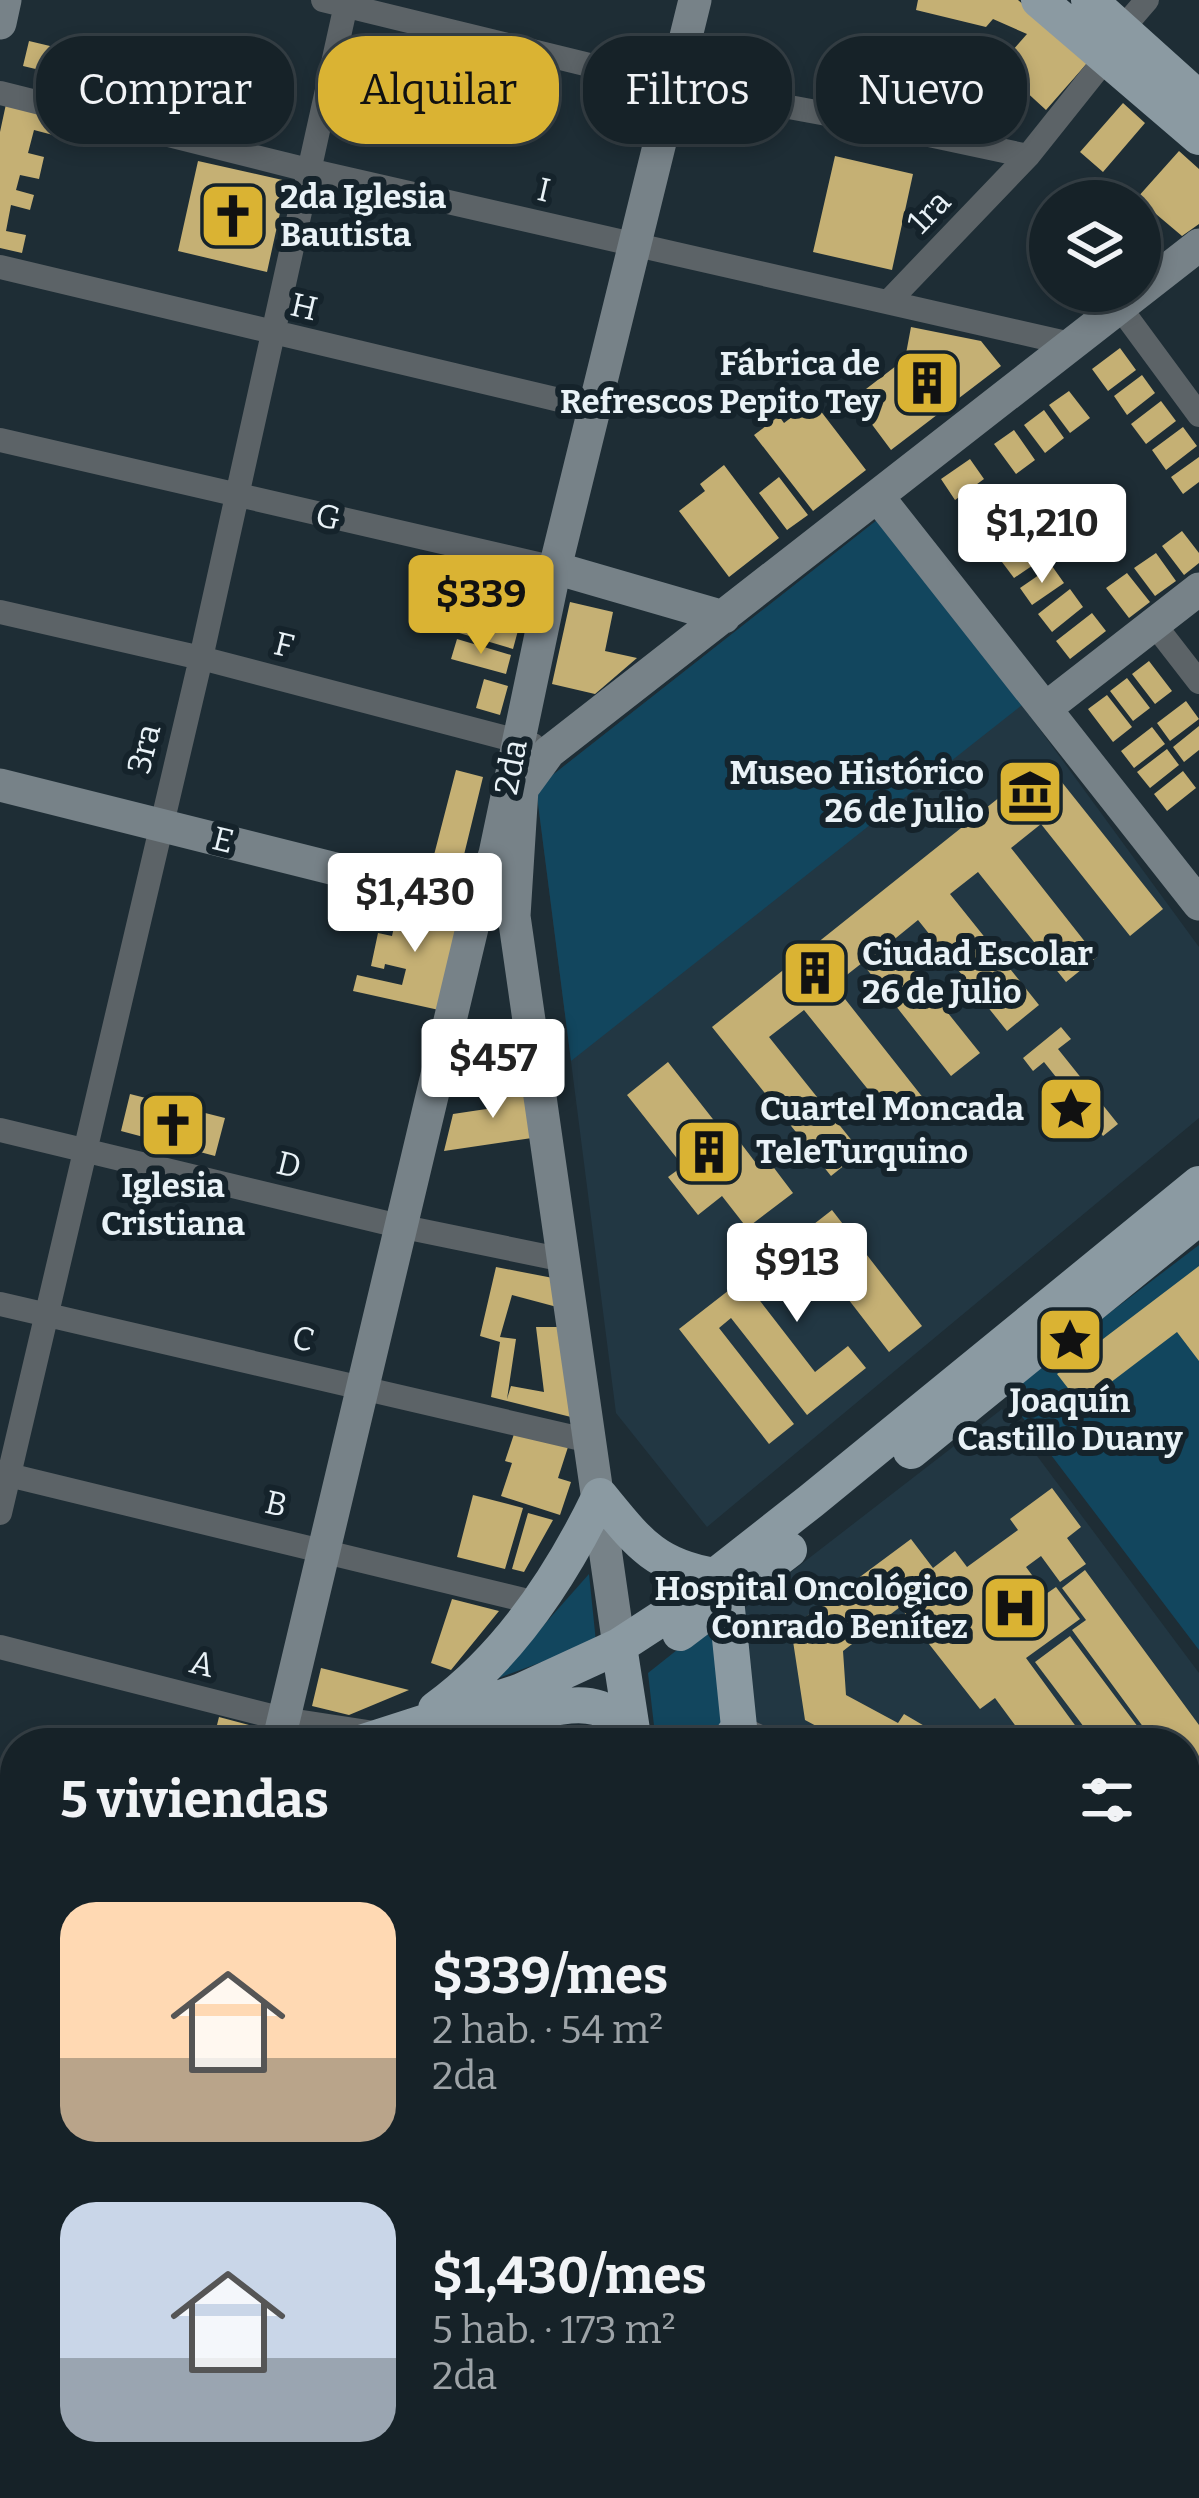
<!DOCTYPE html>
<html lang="es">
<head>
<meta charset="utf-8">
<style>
	:root { --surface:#162228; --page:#1f2a30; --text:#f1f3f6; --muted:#9ea4a8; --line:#353f45; --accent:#dab333 }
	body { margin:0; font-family:Bitter,serif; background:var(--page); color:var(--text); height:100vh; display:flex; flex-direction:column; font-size:45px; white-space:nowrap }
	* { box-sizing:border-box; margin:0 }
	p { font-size:39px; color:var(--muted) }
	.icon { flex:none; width:66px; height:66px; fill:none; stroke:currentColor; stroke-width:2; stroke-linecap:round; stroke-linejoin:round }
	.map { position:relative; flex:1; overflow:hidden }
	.drawer { position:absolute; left:0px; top:1728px; width:1200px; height:771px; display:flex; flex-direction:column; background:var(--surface); border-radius:48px 48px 0 0; box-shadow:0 6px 18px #0003,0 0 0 3px var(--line) }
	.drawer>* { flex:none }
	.guide { position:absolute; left:36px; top:36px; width:1128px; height:108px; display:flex; gap:24px }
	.tools { position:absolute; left:1029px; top:180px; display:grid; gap:24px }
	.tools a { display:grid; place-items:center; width:132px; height:132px; border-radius:50%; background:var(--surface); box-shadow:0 6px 18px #0003,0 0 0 3px var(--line); font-size:60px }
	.price { position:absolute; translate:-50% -102px; padding:0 27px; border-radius:12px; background:#fff; color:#222; font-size:39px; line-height:78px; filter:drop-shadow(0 3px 6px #0008) }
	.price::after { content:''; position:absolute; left:50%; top:72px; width:36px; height:27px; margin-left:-18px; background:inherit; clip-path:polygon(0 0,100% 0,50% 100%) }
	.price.selected { background:var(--accent); color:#111 }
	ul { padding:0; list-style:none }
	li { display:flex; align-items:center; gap:36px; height:300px; padding:0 60px }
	li span { display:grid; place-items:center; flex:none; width:336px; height:240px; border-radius:36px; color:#555 }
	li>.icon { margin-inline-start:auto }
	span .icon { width:144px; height:144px; fill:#fffc; stroke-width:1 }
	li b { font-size:51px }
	h2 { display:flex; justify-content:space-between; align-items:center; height:144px; padding:0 60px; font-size:51px }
	.pill { padding:0 42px; border-radius:48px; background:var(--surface); box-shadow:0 6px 18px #0003,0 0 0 3px var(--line); font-size:42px; line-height:108px }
	.pill.selected { background:var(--accent); color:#111 }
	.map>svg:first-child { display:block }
	.built { fill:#223743 }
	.green { fill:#12465e }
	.building { fill:#c5b074 }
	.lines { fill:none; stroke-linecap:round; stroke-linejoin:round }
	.street { stroke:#5c6367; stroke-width:24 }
	.secondary { stroke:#778288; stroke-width:33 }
	.primary { stroke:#8b9aa2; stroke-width:36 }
	.labels { text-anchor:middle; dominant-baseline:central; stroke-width:12; stroke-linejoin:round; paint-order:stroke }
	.street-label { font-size:33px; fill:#e9f2f7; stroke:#15232b }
	.poi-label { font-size:33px; font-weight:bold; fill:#e9f2f7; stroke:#15232b; text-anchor:end }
</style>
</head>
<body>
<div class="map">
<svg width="1199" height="2498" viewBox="0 0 1199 2498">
	<rect width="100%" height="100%" fill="#1e2d35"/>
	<path class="built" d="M 877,520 L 1022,705 L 1199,947 L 1199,1118 L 707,1527 L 616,1413 L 536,788 Z
		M 1002,1409 L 1199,1673 L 1199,1801 L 1185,1799 L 1185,1743 L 800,1743 L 754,1721 L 738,1613 Z"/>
	<path class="green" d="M 877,520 L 1022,705 L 571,1061 L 536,788 Z
		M 1199,1245 L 1199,1650 L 1004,1393 Z
		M 589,1574 L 596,1642 L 496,1679 Z
		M 711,1623 L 731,1731 L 722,1743 L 656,1743 L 648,1673 Z"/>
	<path class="building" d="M 918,0 L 1018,0 L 1089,61 L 1046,110 L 1022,88 L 1014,97 L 990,76 L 1027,34 L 993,19 L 986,27 L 916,10 Z
		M 29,41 L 50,46 L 44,71 L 23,66 Z
		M 1123,103 L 1145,123 L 1103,172 L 1080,152 Z
		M 6,104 L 57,116 L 53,135 L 34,130 L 28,153 L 44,157 L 39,179 L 20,175 L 16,190 L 34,195 L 30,210 L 11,205 L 6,231 L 26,235 L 22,253 L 0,248 L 0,132 Z
		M 1179,151 L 1199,169 L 1199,224 L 1182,236 L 1137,198 Z
		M 835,156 L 913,174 L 892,270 L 813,252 Z
		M 198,161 L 287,181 L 267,272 L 178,251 Z
		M 911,327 L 981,341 L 1001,366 L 891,450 L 853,399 L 905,359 Z
		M 1120,348 L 1136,370 L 1108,391 L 1092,369 Z
		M 1142,375 L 1155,393 L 1127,415 L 1114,396 Z
		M 1069,391 L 1090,418 L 1070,433 L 1049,405 Z
		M 813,401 L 866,470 L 813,511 L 754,435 L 779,416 L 784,423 Z
		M 1161,401 L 1176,421 L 1146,444 L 1131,424 Z
		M 1044,410 L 1064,438 L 1045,453 L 1024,425 Z
		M 1183,427 L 1197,446 L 1166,470 L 1152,450 Z
		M 1014,430 L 1035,460 L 1016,474 L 994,444 Z
		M 1199,457 L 1199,482 L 1183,494 L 1171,477 Z
		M 970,459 L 984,479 L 955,500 L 941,479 Z
		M 724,465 L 779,538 L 729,577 L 679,511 L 705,491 L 700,484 Z
		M 779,477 L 808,515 L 787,530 L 759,493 Z
		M 991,486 L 1005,504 L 977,526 L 963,508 Z
		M 1010,512 L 1025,531 L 996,553 L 982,534 Z
		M 1182,531 L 1199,553 L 1199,563 L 1184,575 L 1162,546 Z
		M 1033,540 L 1045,557 L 1014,578 L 1002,562 Z
		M 1156,553 L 1176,581 L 1155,596 L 1134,568 Z
		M 1052,566 L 1064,583 L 1032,605 L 1020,588 Z
		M 473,570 L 530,586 L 513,649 L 456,632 Z
		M 1127,573 L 1150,602 L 1129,618 L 1106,588 Z
		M 1070,589 L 1083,607 L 1052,632 L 1038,614 Z
		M 570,602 L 613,612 L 605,651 L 637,658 L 595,694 L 552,684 Z
		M 1092,613 L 1106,631 L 1070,659 L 1056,641 Z
		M 457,639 L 511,655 L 506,674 L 451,659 Z
		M 1149,661 L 1172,691 L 1155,704 L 1132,674 Z
		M 1127,678 L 1150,708 L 1133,721 L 1110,691 Z
		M 484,679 L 508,686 L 500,715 L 476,708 Z
		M 1107,695 L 1132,727 L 1113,742 L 1088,709 Z
		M 1186,701 L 1199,719 L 1170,741 L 1157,723 Z
		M 1199,726 L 1199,750 L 1184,762 L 1173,747 Z
		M 1152,727 L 1165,744 L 1134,768 L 1121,751 Z
		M 1167,749 L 1179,765 L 1150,788 L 1137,772 Z
		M 1045,761 L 1163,909 L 1130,936 L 1041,824 L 1011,848 L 1097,957 L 1066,982 L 978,872 L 950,894 L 1039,1005 L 1007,1031 L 918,920 L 891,942 L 980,1053 L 951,1076 L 862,963 L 834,985 L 924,1099 L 895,1123 L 804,1010 L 769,1037 L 861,1152 L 831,1176 L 712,1027 Z
		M 456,770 L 483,777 L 462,863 L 434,855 Z
		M 1183,771 L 1196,788 L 1167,811 L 1154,794 Z
		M 401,896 L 460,914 L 439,1010 L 353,991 L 357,975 L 402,985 L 406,969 L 385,964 L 384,969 L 371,966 L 378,933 L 392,936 Z
		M 1061,1027 L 1071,1039 L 1058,1049 L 1118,1124 L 1103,1136 L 1044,1062 L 1033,1071 L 1023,1058 Z
		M 668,1062 L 727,1137 L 733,1133 L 759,1167 L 768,1160 L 793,1193 L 747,1228 L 722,1196 L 698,1215 L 668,1177 L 683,1166 L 627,1095 Z
		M 522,1079 L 532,1138 L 444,1151 L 453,1114 L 493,1108 L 492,1089 Z
		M 130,1094 L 225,1118 L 215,1156 L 121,1131 Z
		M 832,1210 L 922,1326 L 889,1352 L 825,1269 L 806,1283 L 794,1268 L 757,1297 L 815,1372 L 848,1346 L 866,1368 L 807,1415 L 731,1318 L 719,1328 L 794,1424 L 769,1444 L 679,1329 Z
		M 1199,1266 L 1199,1361 L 1177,1332 L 1081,1405 L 1057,1374 Z
		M 496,1267 L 553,1278 L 557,1307 L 512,1295 L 500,1337 L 516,1339 L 507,1399 L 511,1386 L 544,1392 L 536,1327 L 559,1327 L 575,1418 L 491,1397 L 500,1342 L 480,1336 Z
		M 515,1431 L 568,1447 L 558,1478 L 571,1482 L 560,1515 L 501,1496 L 512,1463 L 505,1461 Z
		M 1052,1488 L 1081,1527 L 1067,1538 L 1086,1564 L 1060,1582 L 1041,1556 L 1026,1567 L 1046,1594 L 1056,1587 L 1080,1619 L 1026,1658 L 1088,1743 L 1028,1743 L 995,1698 L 980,1709 L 900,1607 L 843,1651 L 846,1695 L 898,1723 L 904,1714 L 933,1731 L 927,1743 L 848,1743 L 805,1720 L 791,1628 L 911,1539 L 933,1568 L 955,1551 L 967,1567 L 1018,1530 L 1010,1519 Z
		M 473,1495 L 523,1508 L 505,1569 L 457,1557 Z
		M 528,1513 L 553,1520 L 524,1572 L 512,1569 Z
		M 1085,1570 L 1199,1725 L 1199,1772 L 1185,1782 L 1185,1743 L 1155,1743 L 1072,1630 L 1086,1620 L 1062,1588 Z
		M 452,1599 L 499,1611 L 451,1670 L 431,1663 Z
		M 1070,1636 L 1150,1743 L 1096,1743 L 1035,1662 Z
		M 321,1668 L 409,1690 L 349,1715 L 312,1706 Z
		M 219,1717 L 249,1725 L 244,1743 L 214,1737 Z"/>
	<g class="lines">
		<path class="street" d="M 323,0 L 675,86 L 854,119 L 1028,156
			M 1122,29 L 1147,0
			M 0,93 L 308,170 L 1075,345
			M 0,267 L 593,408
			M 890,300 L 1028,156 L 1107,57
			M 1121,309 L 1199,415
			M 0,440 L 555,568
			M 0,612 L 201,658 L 533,745
			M 1154,624 L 1199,682
			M 0,1130 L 399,1226 L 564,1260
			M 0,1304 L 590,1441
			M 0,1473 L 536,1603
			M 0,1513 L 201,658 L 347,0
			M 0,1647 L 283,1719 L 381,1734
			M 739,1727 L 773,1743
			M 1185,1811 L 1199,1814
			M 0,1820 L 15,1823
			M 0,1964 L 15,2186
			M 1185,2194 L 1199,2219
			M 0,2249 L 15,2248
			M 0,2481 L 15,2479
			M 38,2484 L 39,2498
			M 417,2484 L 419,2498
			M 1032,2484 L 1040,2498"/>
		<path class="secondary" d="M 0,23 L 5,0
			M 878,497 L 1199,904
			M 555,568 L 724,617
			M 1046,708 L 1199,589
			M 0,785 L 495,909
			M 619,1646 L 514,916 L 522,789 L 549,752 L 1199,245
			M 278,1743 L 478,903 L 495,854 L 555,568 L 695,0
			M 1185,1879 L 1199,1874
			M 1185,2171 L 1199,2163"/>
		<path class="primary" d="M 1039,0 L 1199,137
			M 1089,0 L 1199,99
			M 911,1451 L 1199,1217
			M 726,1599 L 739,1727 L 728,1743
			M 680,1633 L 789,1550
			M 619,1646 L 634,1743
			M 436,1709 C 509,1656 561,1577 600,1496 C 637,1541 654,1566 714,1576
			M 490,1727 C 521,1717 586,1690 613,1717 C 620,1724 623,1735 627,1743
			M 361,1743 L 519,1692 L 619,1646 L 662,1618 L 811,1501 L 1199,1184
			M 0,1858 L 15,1853
			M 0,1887 L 15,1882
			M 728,2484 L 730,2498"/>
	</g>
	<defs>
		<g id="church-square" transform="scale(3.45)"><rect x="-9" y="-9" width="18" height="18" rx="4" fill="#dab333" stroke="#15232b"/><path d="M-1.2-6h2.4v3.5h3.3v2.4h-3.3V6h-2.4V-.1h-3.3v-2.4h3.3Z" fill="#111"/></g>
		<g id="building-square" transform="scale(3.45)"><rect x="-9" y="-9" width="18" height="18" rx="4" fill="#dab333" stroke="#15232b"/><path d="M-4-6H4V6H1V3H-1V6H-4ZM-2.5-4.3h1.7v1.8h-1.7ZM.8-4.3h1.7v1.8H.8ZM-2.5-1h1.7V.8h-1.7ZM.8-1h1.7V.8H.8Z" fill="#111"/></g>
		<g id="museum-square" transform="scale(3.45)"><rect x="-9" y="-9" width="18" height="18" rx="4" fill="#dab333" stroke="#15232b"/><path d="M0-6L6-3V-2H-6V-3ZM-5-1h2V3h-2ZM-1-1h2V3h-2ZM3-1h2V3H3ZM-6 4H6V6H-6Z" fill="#111"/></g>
		<g id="sight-square" transform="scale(3.45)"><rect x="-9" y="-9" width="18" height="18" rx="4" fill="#dab333" stroke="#15232b"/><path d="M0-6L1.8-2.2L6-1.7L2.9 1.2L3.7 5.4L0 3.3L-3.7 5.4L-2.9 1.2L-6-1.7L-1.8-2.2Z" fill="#111"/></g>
		<g id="hospital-square" transform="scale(3.45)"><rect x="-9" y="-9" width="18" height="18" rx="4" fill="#dab333" stroke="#15232b"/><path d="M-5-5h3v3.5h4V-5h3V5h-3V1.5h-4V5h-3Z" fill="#111"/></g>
	</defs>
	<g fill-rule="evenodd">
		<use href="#church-square" x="233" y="216"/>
		<use href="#building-square" x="927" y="383"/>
		<use href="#museum-square" x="1030" y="792"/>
		<use href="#building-square" x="815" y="973"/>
		<use href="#sight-square" x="1071" y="1109"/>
		<use href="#church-square" x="173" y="1125"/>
		<use href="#building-square" x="709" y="1152"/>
		<use href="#sight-square" x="1070" y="1340"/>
		<use href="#hospital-square" x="1015" y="1608"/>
	</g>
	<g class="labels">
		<g class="street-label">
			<text transform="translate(544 190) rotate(13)">I</text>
			<text transform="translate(929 212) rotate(-46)">1ra</text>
			<text transform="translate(304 307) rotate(13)">H</text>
			<text transform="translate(328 517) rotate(13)">G</text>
			<text transform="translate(284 645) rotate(14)">F</text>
			<text transform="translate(144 749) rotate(-76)">3ra</text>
			<text transform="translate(511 767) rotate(-79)">2da</text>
			<text transform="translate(223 840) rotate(14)">E</text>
			<text transform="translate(289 1165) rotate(14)">D</text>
			<text transform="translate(303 1339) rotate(13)">C</text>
			<text transform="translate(276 1504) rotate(13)">B</text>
			<text transform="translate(202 1664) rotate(14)">A</text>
		</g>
		<g class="poi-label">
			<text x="280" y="197" text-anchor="start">2da Iglesia<tspan x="280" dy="38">Bautista</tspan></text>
			<text x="880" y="364">Fábrica de<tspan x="880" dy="38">Refrescos Pepito Tey</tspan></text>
			<text x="984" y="773">Museo Histórico<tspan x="984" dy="38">26 de Julio</tspan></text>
			<text x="862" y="954" text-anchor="start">Ciudad Escolar<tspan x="862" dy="38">26 de Julio</tspan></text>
			<text x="1024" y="1109">Cuartel Moncada</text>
			<text x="756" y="1152" text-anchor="start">TeleTurquino</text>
			<text x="173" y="1186" text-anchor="middle">Iglesia<tspan x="173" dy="38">Cristiana</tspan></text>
			<text x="1070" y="1401" text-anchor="middle">Joaquín<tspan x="1070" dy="38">Castillo Duany</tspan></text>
			<text x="968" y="1589">Hospital Oncológico<tspan x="968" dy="38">Conrado Benítez</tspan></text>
		</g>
	</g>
</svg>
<div class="tools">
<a><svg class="icon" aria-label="layers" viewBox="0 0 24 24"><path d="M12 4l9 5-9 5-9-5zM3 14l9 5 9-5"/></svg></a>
</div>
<b class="price" style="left:1042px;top:586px">$1,210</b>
<b class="price selected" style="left:481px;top:657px">$339</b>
<b class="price" style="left:415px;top:955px">$1,430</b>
<b class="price" style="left:493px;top:1121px">$457</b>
<b class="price" style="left:797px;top:1325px">$913</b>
<div class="guide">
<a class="pill">Comprar</a>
<a class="pill selected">Alquilar</a>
<a class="pill">Filtros</a>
<a class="pill">Nuevo</a>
</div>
<section class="drawer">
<h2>5 viviendas<svg class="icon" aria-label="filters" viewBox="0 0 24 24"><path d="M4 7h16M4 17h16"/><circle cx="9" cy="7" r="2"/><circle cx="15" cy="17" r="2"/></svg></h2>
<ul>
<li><span style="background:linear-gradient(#ffd9b3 65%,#b9a48a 0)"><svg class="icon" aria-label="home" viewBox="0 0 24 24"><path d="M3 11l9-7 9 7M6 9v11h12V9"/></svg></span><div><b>$339/mes</b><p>2 hab. · 54 m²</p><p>2da</p></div></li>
<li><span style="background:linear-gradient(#c9d6e8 65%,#9aa5b1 0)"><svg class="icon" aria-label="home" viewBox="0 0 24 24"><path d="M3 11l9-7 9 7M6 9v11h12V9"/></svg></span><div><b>$1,430/mes</b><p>5 hab. · 173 m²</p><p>2da</p></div></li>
</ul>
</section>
</div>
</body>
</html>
